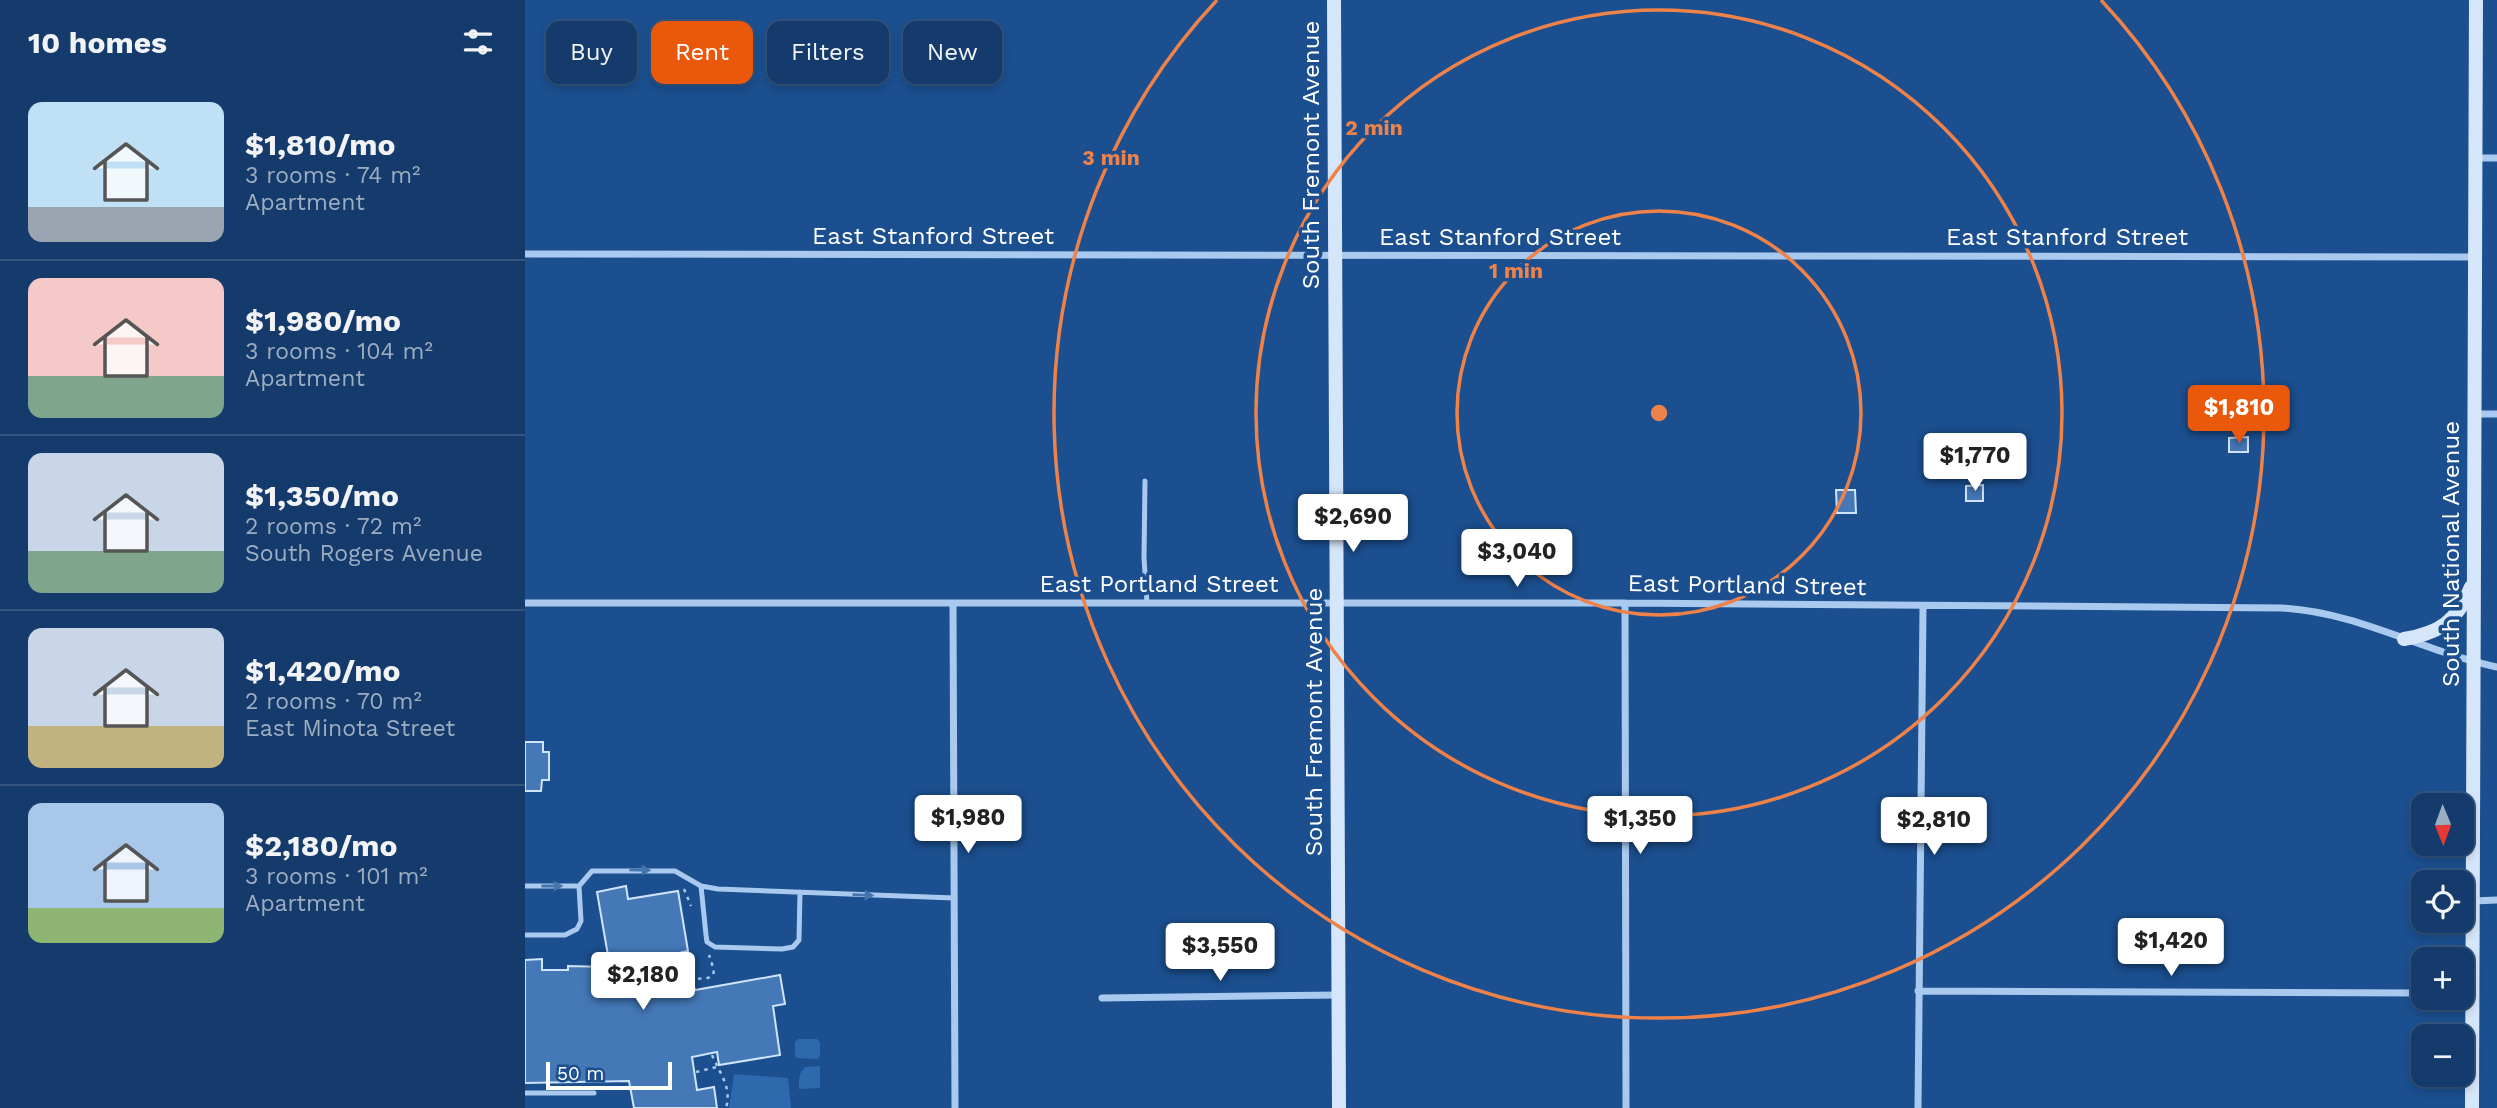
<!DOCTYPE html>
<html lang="en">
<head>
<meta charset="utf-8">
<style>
	:root { --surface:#143b6b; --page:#214673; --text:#f1f3f6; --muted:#9dadc1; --line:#33557e; --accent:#ea580c }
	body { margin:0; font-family:"Work Sans",sans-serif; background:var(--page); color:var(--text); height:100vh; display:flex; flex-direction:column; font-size:26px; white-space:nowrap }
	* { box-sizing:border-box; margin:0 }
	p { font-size:23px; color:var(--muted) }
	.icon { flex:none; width:38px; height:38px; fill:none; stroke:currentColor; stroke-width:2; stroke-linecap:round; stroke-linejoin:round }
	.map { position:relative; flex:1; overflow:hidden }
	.details { display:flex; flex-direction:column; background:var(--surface); width:525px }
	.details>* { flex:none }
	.top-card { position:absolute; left:21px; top:21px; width:665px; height:63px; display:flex; gap:14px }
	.needle { width:46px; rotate:179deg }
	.buttons { position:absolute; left:1886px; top:793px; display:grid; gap:14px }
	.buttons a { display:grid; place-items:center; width:63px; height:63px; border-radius:14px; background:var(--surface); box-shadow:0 4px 10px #0003,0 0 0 2px var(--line); font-size:35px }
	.scale { position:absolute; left:21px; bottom:18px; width:126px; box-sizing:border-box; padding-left:7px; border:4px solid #fff; border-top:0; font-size:19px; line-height:24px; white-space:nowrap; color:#fff; -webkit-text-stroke:5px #1b4f8f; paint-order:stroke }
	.price { position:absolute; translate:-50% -60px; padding:0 16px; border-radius:7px; background:#fff; color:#222; font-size:23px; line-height:46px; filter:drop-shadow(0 2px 4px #0008) }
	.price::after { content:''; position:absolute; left:50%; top:42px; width:21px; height:16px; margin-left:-10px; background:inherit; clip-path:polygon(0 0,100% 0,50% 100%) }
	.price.current { background:var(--accent); color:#fff }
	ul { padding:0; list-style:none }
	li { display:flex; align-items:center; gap:21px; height:175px; padding:0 28px }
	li+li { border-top:2px solid var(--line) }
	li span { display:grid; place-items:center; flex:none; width:196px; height:140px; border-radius:14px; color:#555 }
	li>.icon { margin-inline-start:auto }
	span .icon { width:84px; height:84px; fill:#fffc; stroke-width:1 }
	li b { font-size:30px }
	h2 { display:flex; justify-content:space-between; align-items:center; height:84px; padding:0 28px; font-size:30px }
	.tag { padding:0 24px; border-radius:14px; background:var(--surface); box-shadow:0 4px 10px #0003,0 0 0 2px var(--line); font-size:24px; line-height:63px }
	.tag.current { background:var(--accent); color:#fff }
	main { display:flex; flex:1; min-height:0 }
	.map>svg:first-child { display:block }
	.green { fill:#2e69ad }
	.building { fill:#4478b7; stroke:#cfe3fa; stroke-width:2 }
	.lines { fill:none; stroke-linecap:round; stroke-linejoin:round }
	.path { stroke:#a9c9ee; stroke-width:2.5; stroke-dasharray:3.5 5; stroke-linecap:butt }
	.lane { stroke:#a9c9ee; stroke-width:5 }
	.street { stroke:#a9c9ee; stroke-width:7 }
	.secondary { stroke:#d6e6fa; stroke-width:14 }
	.oneway { fill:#4674ac }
	.ring { fill:none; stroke:#ee8249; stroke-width:3.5 }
	.labels { text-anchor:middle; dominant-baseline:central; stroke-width:7; stroke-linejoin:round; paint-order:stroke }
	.street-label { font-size:24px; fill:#fff; stroke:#1b4f8f }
	.centre { fill:#ee8249; stroke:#1b4f8f; stroke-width:3.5 }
	.ring-label { font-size:21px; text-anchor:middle; font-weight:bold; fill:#ee8249; stroke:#1b4f8f; stroke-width:7; stroke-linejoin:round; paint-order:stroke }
</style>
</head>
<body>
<main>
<section class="details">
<h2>10 homes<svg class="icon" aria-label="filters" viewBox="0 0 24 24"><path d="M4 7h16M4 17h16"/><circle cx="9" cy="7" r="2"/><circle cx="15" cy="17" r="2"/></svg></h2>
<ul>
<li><span style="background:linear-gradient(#bfe0f5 75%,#9aa5b1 0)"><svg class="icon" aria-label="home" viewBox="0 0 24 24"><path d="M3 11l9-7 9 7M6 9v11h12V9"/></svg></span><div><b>$1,810/mo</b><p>3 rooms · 74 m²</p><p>Apartment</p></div></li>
<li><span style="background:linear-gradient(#f6c9c9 70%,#7fa58c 0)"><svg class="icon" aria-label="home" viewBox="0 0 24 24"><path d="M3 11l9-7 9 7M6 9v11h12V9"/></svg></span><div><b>$1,980/mo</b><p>3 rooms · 104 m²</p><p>Apartment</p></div></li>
<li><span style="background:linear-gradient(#c9d6e8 70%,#7fa58c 0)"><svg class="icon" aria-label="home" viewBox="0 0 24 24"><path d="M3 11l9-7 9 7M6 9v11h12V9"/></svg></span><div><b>$1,350/mo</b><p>2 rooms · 72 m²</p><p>South Rogers Avenue</p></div></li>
<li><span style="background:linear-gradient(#c9d6e8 70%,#c2b280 0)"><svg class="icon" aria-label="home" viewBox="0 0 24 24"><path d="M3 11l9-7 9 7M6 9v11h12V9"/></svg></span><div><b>$1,420/mo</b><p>2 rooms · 70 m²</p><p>East Minota Street</p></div></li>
<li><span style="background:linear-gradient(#a9c7e8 75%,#8fb573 0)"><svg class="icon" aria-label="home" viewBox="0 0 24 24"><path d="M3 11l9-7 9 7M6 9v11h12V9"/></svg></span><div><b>$2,180/mo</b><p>3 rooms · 101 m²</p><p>Apartment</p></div></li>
</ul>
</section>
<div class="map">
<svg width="1972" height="1108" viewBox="0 0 1972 1108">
	<rect width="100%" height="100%" fill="#1b4f8f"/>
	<path class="green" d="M 273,1039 L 292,1039 L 295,1042 L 295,1056 L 292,1059 L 272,1058 L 270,1056 L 270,1042 Z
		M 295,1066 L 295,1088 L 274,1089 C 274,1080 273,1074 280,1067 Z
		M 209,1074 L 263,1078 L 266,1108 L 204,1108 Z"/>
	<path class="building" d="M 1723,437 L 1723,452 L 1704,452 L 1704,438 Z
		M 1458,485 L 1458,501 L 1441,501 L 1441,486 Z
		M 1311,490 L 1330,490 L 1331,513 L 1312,513 Z
		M 0,742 L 18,742 L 18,752 L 24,752 L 24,780 L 17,780 L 16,791 L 0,791 Z
		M 101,886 L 103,899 L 153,891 L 163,951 L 149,954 L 155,987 L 168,984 L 170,990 L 255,975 L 260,1004 L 248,1006 L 255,1055 L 194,1065 L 192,1052 L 167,1057 L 172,1090 L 189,1087 L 192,1108 L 109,1108 L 104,1081 L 0,1083 L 0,960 L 17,959 L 17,970 L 43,970 L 43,966 L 85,967 L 72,892 Z"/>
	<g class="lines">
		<path class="path" d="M 159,889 L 166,906
			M 156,980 L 183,978 L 188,975 L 189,970 L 184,955
			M 187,1055 C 195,1074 207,1087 201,1108
			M 171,1072 L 192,1067"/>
		<path class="lane" d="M 620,481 L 619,558 L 622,603
			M 0,886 L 54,886
			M 176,886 L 181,935 L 182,942 L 190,947 L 257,949 L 268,947 L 274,940 L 275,892
			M 0,935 L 40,935 L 52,929 L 56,921 L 54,886 L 67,871 L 150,871 L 176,886 L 193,889 L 429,898
			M 0,1093 L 69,1093"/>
		<path class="street" d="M 1950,158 L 1972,158
			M 0,254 L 1950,257
			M 1950,414 L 1972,414
			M 0,603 L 1100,603 L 1757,608 C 1833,612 1899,652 1972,667
			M 428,603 L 430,1108
			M 1100,603 L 1101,1108
			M 1948,901 L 1972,900
			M 1393,991 L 1899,993
			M 577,998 L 813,995
			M 1393,1108 L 1398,607"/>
		<path class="secondary" d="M 809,0 L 814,1108
			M 1879,639 C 1915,633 1932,621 1946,587
			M 1947,1108 L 1951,0"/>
	</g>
	<defs><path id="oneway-solid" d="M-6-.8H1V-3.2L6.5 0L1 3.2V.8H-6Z" transform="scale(1.75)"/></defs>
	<g class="oneway">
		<use href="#oneway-solid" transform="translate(115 870) rotate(1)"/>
		<use href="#oneway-solid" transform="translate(27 886)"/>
		<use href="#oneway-solid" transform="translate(338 895) rotate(2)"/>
	</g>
	<g class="ring">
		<circle cx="1134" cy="413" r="202"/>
		<circle cx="1134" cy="413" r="403"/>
		<path d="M1576 0A605 605 0 1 1 692 0"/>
	</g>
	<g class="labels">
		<g class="street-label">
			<text transform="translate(786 155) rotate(-90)">South Fremont Avenue</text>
			<text x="408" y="236">East Stanford Street</text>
			<text x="975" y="237">East Stanford Street</text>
			<text x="1542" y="237">East Stanford Street</text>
			<text transform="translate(1926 554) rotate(-90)">South National Avenue</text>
			<text x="634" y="584">East Portland Street</text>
			<text transform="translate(1222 585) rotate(1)">East Portland Street</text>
			<text transform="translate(789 722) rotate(-90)">South Fremont Avenue</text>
		</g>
	</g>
	<circle cx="1134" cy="413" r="10" class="centre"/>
	<g class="ring-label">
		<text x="849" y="135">2 min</text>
		<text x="586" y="165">3 min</text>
		<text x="991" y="278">1 min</text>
	</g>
</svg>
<div class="buttons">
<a><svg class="needle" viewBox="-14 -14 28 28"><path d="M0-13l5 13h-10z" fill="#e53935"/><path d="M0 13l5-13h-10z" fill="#9dadc1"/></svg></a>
<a><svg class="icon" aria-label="locate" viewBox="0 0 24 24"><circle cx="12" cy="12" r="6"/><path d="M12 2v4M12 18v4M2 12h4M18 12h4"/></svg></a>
<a>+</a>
<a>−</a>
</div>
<div class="scale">50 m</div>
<b class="price current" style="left:1714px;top:445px">$1,810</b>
<b class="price" style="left:1450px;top:493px">$1,770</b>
<b class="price" style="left:828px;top:554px">$2,690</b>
<b class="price" style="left:992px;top:589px">$3,040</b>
<b class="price" style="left:443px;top:855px">$1,980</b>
<b class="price" style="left:1115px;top:856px">$1,350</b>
<b class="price" style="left:1409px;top:857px">$2,810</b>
<b class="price" style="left:1646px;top:978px">$1,420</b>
<b class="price" style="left:695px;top:983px">$3,550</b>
<b class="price" style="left:118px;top:1012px">$2,180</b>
<div class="top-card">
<a class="tag">Buy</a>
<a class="tag current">Rent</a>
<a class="tag">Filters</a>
<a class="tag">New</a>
</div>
</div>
</main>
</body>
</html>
